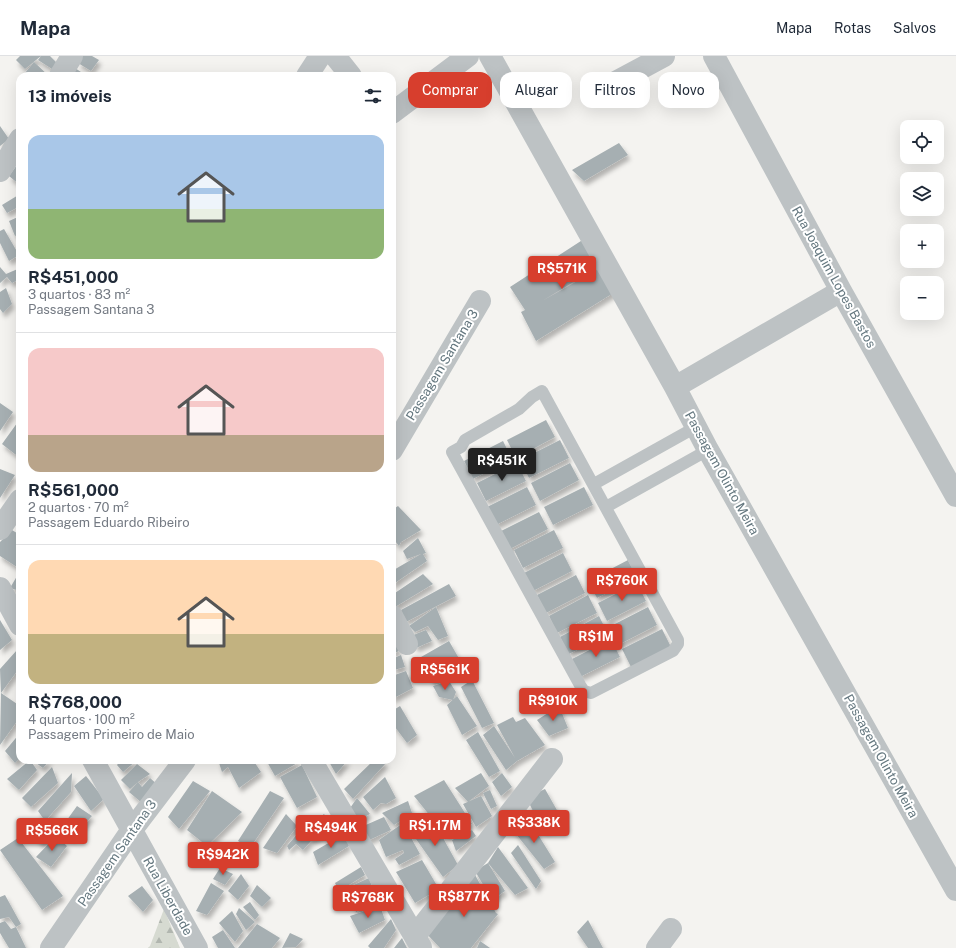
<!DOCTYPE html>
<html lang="pt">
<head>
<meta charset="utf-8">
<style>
	:root { --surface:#fff; --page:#f6f6f7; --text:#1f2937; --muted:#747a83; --line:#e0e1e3; --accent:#d73e2d }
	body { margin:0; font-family:"Public Sans",sans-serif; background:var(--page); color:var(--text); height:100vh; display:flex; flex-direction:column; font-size:15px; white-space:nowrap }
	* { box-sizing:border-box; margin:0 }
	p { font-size:13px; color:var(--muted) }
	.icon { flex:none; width:22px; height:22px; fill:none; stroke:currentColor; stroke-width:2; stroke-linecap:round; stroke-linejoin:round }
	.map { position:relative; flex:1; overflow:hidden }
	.panel { position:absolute; left:16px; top:16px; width:380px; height:692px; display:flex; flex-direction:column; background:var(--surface); border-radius:12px; box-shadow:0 4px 16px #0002 }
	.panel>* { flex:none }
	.guide { position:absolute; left:408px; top:16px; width:380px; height:36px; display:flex; gap:8px }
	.tools { position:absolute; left:900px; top:64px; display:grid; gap:8px }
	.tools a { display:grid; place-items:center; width:44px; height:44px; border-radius:8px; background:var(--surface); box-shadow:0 4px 16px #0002; font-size:20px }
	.price { position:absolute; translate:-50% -34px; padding:0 9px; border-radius:4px; background:var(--accent); color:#fff; font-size:13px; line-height:26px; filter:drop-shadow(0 1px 2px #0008) }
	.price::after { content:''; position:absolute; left:50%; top:24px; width:12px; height:9px; margin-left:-6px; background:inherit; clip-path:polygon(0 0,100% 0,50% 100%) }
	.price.on { background:#222; color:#fff }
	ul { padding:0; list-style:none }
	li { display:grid; align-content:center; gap:8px; height:212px; padding:0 12px }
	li+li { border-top:1px solid var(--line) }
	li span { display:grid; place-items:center; height:124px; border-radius:12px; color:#555 }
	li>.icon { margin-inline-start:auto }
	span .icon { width:72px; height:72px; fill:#fffc; stroke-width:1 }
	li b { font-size:17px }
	h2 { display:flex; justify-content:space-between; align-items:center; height:48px; padding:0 12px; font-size:17px }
	.pill { padding:0 14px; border-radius:12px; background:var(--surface); box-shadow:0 4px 16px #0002; font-size:14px; line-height:36px }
	.pill.on { background:var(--accent); color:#fff }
	header { display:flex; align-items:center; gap:24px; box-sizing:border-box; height:56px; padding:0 20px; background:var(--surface); border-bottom:1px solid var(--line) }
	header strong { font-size:19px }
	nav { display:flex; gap:22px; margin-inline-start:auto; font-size:14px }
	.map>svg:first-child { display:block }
	.forest { fill:url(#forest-firs) }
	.building { fill:#a6afb2; filter:url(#shadow) }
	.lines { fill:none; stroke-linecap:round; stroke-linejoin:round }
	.service { stroke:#bdc2c4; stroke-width:12 }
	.minor { stroke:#bdc2c4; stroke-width:22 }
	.labels { text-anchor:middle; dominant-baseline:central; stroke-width:4; stroke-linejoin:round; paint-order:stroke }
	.street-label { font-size:13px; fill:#64777f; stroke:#fff }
</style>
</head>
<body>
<header>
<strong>Mapa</strong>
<nav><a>Mapa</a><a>Rotas</a><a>Salvos</a></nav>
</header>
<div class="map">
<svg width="956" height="892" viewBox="0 0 956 892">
	<defs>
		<pattern id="forest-firs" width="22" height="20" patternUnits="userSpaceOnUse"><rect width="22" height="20" fill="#d6dad1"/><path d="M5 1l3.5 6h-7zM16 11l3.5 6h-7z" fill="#b1b6af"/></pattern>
		<filter id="shadow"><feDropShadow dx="2.5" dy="4.5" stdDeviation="2" flood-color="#0004"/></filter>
	</defs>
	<rect width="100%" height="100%" fill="#f4f3f0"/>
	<path class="forest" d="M 164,853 L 180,892 L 148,892 L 150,890 Z"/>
	<path class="building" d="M 20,0 L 50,0 L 57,7 L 52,13 L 38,4 L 41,0 L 25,13 L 16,4 Z
		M 83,0 L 92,0 L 99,4 L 91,15 L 78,7 Z
		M 34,6 L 49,20 L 28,20 L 25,17 Z
		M 75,12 L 87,20 L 69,20 Z
		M 0,70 L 9,83 L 0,90 Z
		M 619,87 L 628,99 L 584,125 L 572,114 Z
		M 19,106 L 20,108 L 20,129 L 9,120 Z
		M 20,138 L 20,150 L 7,157 L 2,149 Z
		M 20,160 L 20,178 L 15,180 L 9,165 Z
		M 4,173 L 19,199 L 9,205 L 0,187 L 0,175 Z
		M 584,183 L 600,210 L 542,245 L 602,211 L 615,236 L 536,285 L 521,256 L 525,254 L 510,231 Z
		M 0,211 L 6,218 L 20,212 L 20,223 L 12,227 L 7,221 L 0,227 Z
		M 6,232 L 12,248 L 3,257 L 0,253 L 0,236 Z
		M 0,347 L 13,356 L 0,375 Z
		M 20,363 L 20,402 L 2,388 Z
		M 546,364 L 555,381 L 516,402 L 507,384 Z
		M 560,384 L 569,402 L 529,422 L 520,404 Z
		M 503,385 L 512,403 L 473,423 L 464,405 Z
		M 517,407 L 526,425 L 486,445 L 477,427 Z
		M 570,407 L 579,424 L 540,445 L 531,427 Z
		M 0,413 L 15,419 L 0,442 Z
		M 527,431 L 536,449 L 496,469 L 487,451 Z
		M 584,431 L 593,449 L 553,469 L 544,451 Z
		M 398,450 L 421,474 L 401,486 L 399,490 L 392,481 L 392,454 Z
		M 539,456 L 548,473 L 508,494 L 499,476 Z
		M 12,474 L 20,479 L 20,513 L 0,500 L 0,486 Z
		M 554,474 L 563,492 L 523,512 L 514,494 Z
		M 418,482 L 426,497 L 423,498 L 427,505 L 392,529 L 392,515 L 421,498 L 407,503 L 403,495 Z
		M 563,497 L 572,515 L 533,535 L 524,517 Z
		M 628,504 L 637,522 L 597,542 L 588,525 Z
		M 20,515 L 20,535 L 10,532 Z
		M 423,518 L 433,528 L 395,551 L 392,546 L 392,539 Z
		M 576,519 L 585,537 L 546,557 L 537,539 Z
		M 637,527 L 646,545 L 607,565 L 598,547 Z
		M 449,528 L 456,540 L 406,566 L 401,554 Z
		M 588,539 L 597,557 L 557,577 L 549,560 Z
		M 436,551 L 448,580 L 438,584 L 428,570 L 415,576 L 409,570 Z
		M 648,551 L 657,569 L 618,589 L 609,571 Z
		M 599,560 L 608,578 L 569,598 L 560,581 Z
		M 0,564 L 12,584 L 0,594 Z
		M 662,573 L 671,591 L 631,611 L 622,593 Z
		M 426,574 L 432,585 L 416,592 L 411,580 Z
		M 392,582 L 399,595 L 392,598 Z
		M 611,583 L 620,601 L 580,621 L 572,603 Z
		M 449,585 L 465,613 L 433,627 L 421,601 Z
		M 17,594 L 20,598 L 20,611 L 1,637 L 0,613 Z
		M 401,599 L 405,611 L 394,614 L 392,603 Z
		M 406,615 L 413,632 L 392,643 L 392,620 Z
		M 472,624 L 494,667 L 482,672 L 461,631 Z
		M 449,625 L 456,636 L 453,644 L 439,641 L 433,630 Z
		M 1,637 L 20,650 L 20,661 L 0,689 Z
		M 457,640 L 477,670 L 462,679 L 447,649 Z
		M 400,650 L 417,679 L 407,687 L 392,667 L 392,655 Z
		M 559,650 L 568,672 L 549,680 L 537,664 Z
		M 513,661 L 516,666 L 525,662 L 545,689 L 517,705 L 506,714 L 483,679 L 494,670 L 515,702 L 497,669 Z
		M 478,676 L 500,715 L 489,721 L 466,684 Z
		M 20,677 L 20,702 L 15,707 L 5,695 Z
		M 30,704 L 37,714 L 19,734 L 7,723 Z
		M 32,704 L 50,704 L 43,712 Z
		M 121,704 L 137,704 L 123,716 L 117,709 Z
		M 218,704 L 253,704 L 261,716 L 239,732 L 228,711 L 222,716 Z
		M 266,704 L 297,704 L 299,706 L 275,720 Z
		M 328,704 L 348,704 L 336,718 Z
		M 374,704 L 382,704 L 386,707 L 353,743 L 344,733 Z
		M 137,708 L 150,718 L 138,726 L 142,731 L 150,722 L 159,730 L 142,747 L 129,736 L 138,726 L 130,733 L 121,724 Z
		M 302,709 L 317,741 L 297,752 L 280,721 Z
		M 52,711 L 58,727 L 31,751 L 22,742 Z
		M 72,717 L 71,736 L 45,765 L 38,755 Z
		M 481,717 L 489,730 L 468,746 L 455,732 Z
		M 502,717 L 512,731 L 501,740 L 492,726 Z
		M 86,720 L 104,743 L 91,755 L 74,730 Z
		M 385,721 L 396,742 L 386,748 L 381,747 L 373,754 L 363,741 Z
		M 444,724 L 472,768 L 447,781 L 414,740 Z
		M 193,725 L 210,735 L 179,773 L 168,761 Z
		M 545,733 L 566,770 L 543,775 L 529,747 L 534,738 Z
		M 490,734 L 497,750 L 491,753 L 483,737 Z
		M 212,735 L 242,756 L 207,790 L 187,774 Z
		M 270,735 L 284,742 L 250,792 L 238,785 Z
		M 481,740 L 492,760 L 476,771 L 463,748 Z
		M 357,742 L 370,758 L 358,764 L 348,755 Z
		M 408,745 L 412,757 L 394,769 L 382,757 Z
		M 77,750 L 92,760 L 72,782 L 59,775 Z
		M 286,758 L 297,770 L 277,797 L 263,792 Z
		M 324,758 L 335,773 L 311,785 L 305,774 Z
		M 384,761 L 391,774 L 367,785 L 361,771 Z
		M 31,762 L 55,775 L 41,788 L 25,767 Z
		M 432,762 L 458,809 L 443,821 L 411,776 Z
		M 529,764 L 555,806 L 544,813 L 512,773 Z
		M 403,767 L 420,798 L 399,809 L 395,803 L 404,797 L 403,794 L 386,801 L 379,784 Z
		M 472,774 L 476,780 L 456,795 L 452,784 Z
		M 299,776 L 311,785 L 303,794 L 296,788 L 289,794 L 287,790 Z
		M 344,778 L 349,790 L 318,809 L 313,796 Z
		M 56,780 L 67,790 L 51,811 L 36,801 Z
		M 18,782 L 63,840 L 42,854 L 0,794 Z
		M 518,789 L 541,825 L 536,833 L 511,797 Z
		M 498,791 L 528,832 L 515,839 L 488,807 L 505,835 L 492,844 L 475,815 L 488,807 Z
		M 422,804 L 439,833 L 415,847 L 396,816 Z
		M 361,811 L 365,819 L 339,835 L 335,827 Z
		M 220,812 L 233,818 L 225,829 L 213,823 Z
		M 474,817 L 496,857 L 498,858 L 471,892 L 440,892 L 426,877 Z
		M 241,818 L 249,830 L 238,844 L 228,835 Z
		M 369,822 L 373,833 L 350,845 L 345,833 Z
		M 211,827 L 224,835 L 207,859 L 196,855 Z
		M 257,829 L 271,842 L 262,851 L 250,840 Z
		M 142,830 L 153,844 L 143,856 L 128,840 Z
		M 374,837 L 378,846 L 356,856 L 352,848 Z
		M 5,839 L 21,868 L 16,871 L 26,892 L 9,892 L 0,877 L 0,867 L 5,865 L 11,873 L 16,871 L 9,861 L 0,863 L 0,841 Z
		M 250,846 L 259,859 L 255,864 L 243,851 Z
		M 380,850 L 385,864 L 359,877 L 350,860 Z
		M 239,852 L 255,866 L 246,874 L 236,858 Z
		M 232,855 L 243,875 L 235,886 L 219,867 Z
		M 391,863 L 396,874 L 384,892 L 370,892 L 368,890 Z
		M 588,864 L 603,892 L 588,892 L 577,876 Z
		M 257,868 L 280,882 L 272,892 L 238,892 Z
		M 223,874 L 235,892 L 218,892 L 212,881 Z
		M 290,877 L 303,883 L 296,891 L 282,892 Z
		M 402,882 L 407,892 L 394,892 Z
		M 480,885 L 490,892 L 477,892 Z"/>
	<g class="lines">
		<path class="service" d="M 542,335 L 678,584 L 678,588 L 673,595 L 591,637 L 584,635 L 580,629 L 452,396 L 461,391 L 465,384 L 519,353 L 532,341 Z
			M 594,428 L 696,371
			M 606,451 L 708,394"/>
		<path class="minor" d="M 335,0 L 351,20
			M 490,0 L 675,331 L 708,394 L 956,834
			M 714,0 L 841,235 L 956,440
			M 60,20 L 72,0
			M 307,20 L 320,0
			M 612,28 L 664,0
			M 392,57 L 468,0
			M 0,115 L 20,83
			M 675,331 L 841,235
			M 392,394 L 480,245
			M 0,473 L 20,444
			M 0,532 L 20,569
			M 392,560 L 407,588
			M 93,704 L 197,892
			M 311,704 L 421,891
			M 415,880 L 552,703
			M 51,892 L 131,775 L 185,704
			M 657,892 L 671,873"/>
	</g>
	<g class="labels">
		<g class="street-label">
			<text transform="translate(834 221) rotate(61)">Rua Joaquim Lopes Bastos</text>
			<text transform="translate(442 309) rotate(-59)">Passagem Santana 3</text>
			<text transform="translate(722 417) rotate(61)">Passagem Olinto Meira</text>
			<text transform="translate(881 700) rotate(61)">Passagem Olinto Meira</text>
			<text transform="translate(117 797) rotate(-55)">Passagem Santana 3</text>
			<text transform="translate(168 840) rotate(61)">Rua Liberdade</text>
		</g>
	</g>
</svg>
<div class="tools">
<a><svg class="icon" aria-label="locate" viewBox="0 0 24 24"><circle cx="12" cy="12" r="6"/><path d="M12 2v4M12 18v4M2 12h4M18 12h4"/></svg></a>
<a><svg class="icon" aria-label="layers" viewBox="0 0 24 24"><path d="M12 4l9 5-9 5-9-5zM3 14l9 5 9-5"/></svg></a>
<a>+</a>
<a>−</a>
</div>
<b class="price" style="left:562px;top:234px">R$571K</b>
<b class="price on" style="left:502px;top:426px">R$451K</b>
<b class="price" style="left:622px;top:546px">R$760K</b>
<b class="price" style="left:596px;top:602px">R$1M</b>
<b class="price" style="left:445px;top:635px">R$561K</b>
<b class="price" style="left:553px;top:666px">R$910K</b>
<b class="price" style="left:534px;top:788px">R$338K</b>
<b class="price" style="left:435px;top:791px">R$1.17M</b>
<b class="price" style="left:331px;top:793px">R$494K</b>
<b class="price" style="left:52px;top:796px">R$566K</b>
<b class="price" style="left:223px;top:820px">R$942K</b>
<b class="price" style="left:464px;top:862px">R$877K</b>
<b class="price" style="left:368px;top:863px">R$768K</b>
<div class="guide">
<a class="pill on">Comprar</a>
<a class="pill">Alugar</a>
<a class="pill">Filtros</a>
<a class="pill">Novo</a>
</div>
<section class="panel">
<h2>13 imóveis<svg class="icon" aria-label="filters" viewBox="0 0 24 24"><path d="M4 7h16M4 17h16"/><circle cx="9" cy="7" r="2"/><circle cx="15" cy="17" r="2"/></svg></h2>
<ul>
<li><span style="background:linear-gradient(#a9c7e8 60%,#8fb573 0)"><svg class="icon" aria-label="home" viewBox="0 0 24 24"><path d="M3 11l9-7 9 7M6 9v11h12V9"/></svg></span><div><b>R$451,000</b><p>3 quartos · 83 m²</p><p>Passagem Santana 3</p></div></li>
<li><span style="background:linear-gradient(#f6c9c9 70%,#b9a48a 0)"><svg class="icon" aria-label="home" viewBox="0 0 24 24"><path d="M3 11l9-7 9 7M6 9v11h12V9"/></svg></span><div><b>R$561,000</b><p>2 quartos · 70 m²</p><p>Passagem Eduardo Ribeiro</p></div></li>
<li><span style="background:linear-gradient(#ffd9b3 60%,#c2b280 0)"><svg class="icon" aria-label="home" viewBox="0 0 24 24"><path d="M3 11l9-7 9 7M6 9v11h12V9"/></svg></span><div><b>R$768,000</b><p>4 quartos · 100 m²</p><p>Passagem Primeiro de Maio</p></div></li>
</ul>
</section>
</div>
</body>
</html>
